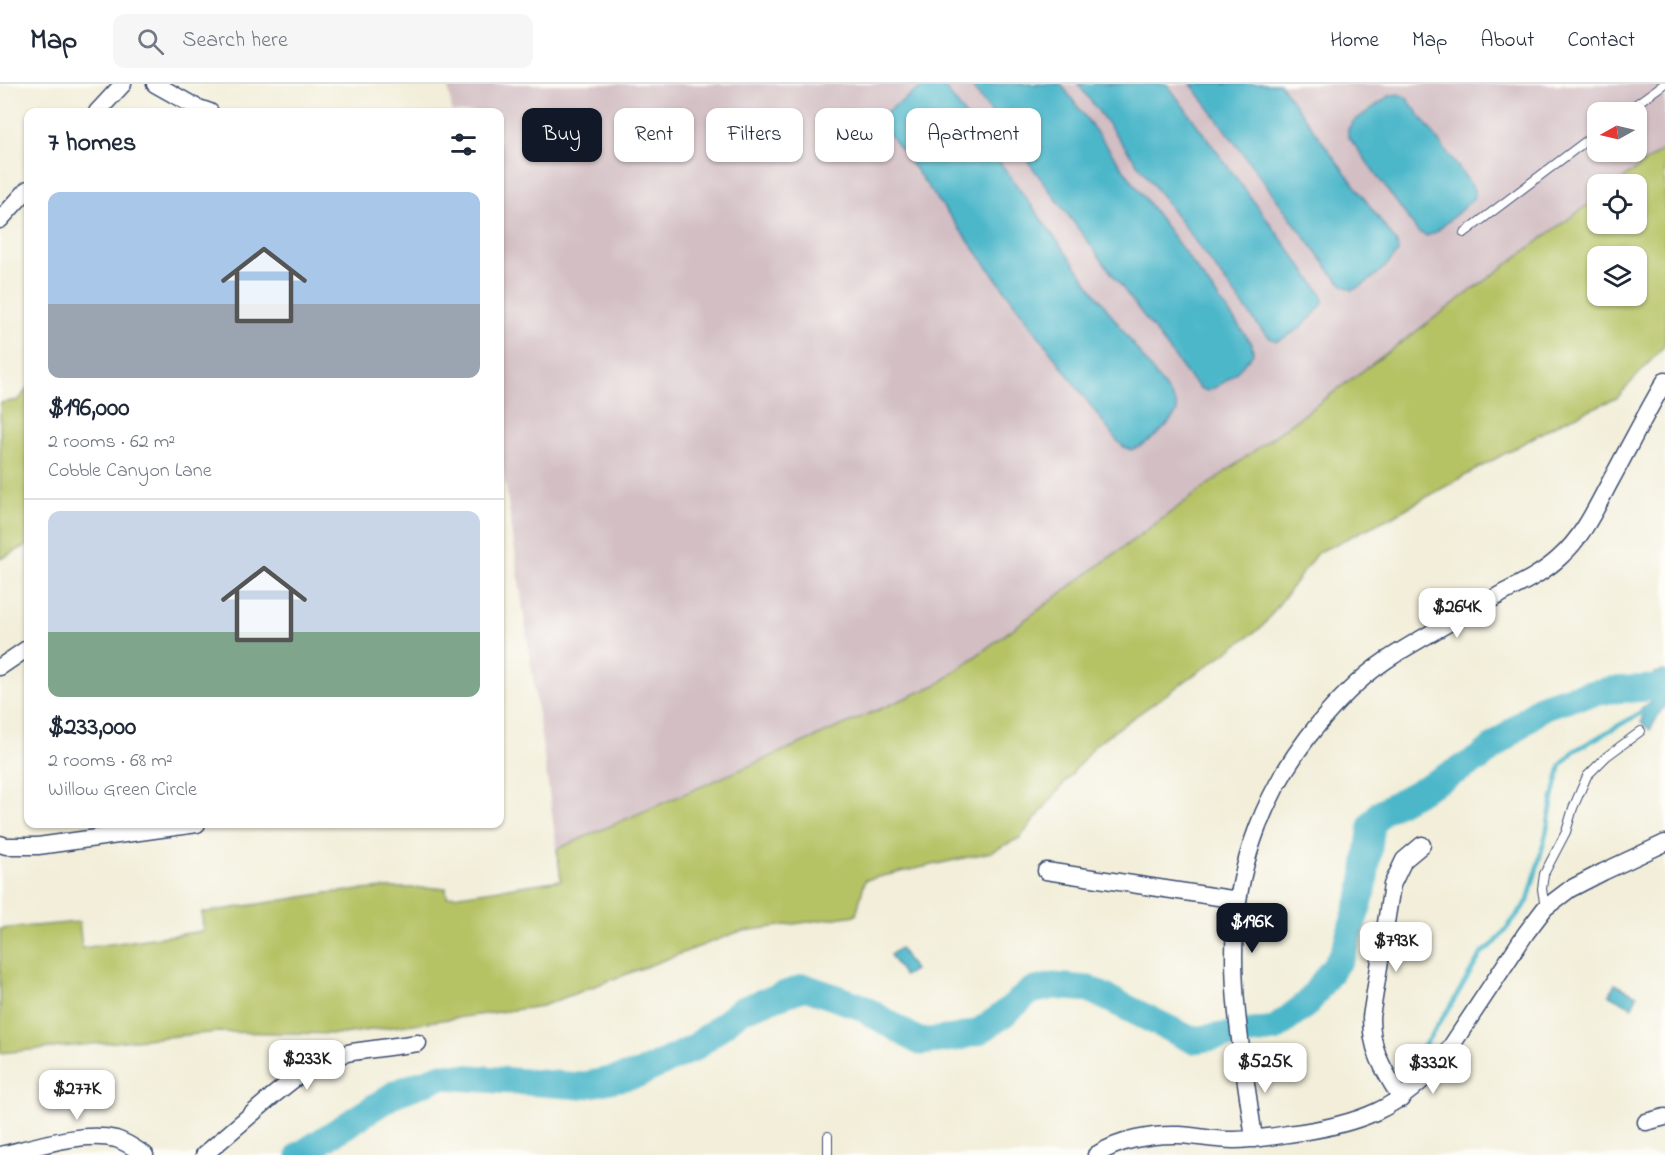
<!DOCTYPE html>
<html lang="en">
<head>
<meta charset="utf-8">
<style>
	:root { --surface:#fff; --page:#f6f6f7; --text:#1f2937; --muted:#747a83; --line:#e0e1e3; --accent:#111827 }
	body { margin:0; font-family:"Indie Flower",sans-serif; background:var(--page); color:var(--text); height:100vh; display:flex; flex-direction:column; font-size:22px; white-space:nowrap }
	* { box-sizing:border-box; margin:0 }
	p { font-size:20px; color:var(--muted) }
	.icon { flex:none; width:33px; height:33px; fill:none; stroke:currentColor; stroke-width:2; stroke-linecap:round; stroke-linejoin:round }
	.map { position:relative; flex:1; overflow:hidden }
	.details { position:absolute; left:24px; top:24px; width:480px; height:720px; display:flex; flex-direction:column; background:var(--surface); border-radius:12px; box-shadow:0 2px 4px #0004 }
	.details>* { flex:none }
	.banner { position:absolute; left:522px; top:24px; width:570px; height:54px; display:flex; gap:12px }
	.needle { width:39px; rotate:262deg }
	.tools { position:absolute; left:1587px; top:18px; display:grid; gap:12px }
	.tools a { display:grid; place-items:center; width:60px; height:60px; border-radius:12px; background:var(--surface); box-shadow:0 2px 4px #0004; font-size:30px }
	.price { position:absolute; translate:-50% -51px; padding:0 14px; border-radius:12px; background:#fff; color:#222; font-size:20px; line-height:39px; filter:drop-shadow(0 2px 3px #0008) }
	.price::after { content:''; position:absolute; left:50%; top:36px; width:18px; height:14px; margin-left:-9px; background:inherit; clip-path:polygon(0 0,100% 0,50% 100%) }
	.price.active { background:var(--accent); color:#fff }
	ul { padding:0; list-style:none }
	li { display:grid; align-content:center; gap:12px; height:318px; padding:0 24px }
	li+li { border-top:2px solid var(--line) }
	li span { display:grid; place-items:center; height:186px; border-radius:12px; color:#555 }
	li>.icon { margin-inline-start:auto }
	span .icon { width:108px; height:108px; fill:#fffc; stroke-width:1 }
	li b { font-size:26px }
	h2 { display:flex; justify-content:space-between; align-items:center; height:72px; padding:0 24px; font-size:26px }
	.tag { padding:0 21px; border-radius:12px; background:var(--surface); box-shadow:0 2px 4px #0004; font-size:21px; line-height:54px }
	.tag.active { background:var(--accent); color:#fff }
	header { display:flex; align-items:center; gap:36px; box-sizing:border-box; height:84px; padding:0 30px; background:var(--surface); border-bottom:2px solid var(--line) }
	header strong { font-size:28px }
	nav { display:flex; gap:33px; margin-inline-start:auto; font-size:21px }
	.search { width:420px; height:54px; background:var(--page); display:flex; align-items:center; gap:15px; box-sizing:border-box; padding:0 21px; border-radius:12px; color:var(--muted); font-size:22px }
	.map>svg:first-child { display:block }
	.industrial { fill:#d2bec3; fill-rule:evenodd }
	.green { fill:#b6c365; stroke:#687962; stroke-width:1.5; fill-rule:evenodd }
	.water { fill:#4db7ca; stroke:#347394; stroke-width:1.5 }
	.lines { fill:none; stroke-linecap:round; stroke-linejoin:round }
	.stream { stroke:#4db7ca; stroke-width:4.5 }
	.river { stroke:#4db7ca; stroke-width:27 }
	.lane-casing { stroke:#3b4c70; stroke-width:10 }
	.street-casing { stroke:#3b4c70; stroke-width:19 }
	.lane { stroke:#fff; stroke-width:8 }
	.street { stroke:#fff; stroke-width:16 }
</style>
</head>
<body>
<header>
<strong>Map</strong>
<div class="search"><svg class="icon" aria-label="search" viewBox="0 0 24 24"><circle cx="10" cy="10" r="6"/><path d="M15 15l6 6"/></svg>Search here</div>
<nav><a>Home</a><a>Map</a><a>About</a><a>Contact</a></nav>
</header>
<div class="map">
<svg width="1665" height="1071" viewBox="0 0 1665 1071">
	<rect width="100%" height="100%" fill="#fdfcf7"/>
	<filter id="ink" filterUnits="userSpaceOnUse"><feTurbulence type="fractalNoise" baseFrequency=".0167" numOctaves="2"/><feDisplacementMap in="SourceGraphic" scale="12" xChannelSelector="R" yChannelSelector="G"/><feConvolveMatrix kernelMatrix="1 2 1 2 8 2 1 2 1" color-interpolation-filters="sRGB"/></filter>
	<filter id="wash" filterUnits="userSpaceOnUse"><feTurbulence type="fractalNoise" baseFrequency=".008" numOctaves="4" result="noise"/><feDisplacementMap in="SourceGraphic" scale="24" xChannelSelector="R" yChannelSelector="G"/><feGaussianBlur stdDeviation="1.35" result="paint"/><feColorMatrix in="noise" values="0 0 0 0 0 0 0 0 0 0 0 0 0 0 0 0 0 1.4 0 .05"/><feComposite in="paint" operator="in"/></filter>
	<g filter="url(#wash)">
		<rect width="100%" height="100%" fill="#f2eed9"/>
		<path class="industrial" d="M 448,0 L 1665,0 L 1665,64 L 1616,100 L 1598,100 L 1597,114 L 938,600 L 557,765 L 500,362 L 500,28 L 452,28 ZM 1598,28 L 1636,28 L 1636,68 L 1598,68 Z"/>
		<path class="green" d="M 1665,64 L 1665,261 L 1617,314 L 1561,338 L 1391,433 L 1317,469 L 1262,543 L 1096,660 L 1020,754 L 991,768 L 865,796 L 856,831 L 738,848 L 542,922 L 343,950 L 218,948 L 0,969 L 0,845 L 79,838 L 82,864 L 203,847 L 202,829 L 327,809 L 385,804 L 446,804 L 447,813 L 561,796 L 557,765 L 938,600 L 1597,114 L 1598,140 L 1636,140 L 1636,100 L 1616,100 ZM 1598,172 L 1636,172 L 1636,212 L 1598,212 Z
			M 28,303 L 28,461 L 0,475 L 0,319 L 19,316 Z"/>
		<path class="water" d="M 929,0 L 938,1 L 946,5 L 1176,319 L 1177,328 C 1166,344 1150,359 1131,366 L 1124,363 L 1114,353 L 886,46 L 882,37 L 882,31 L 922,3 Z
			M 970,0 L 1061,0 L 1252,260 L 1253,269 C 1241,285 1226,300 1207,307 L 1200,304 L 1190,294 Z
			M 1078,0 L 1167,0 L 1322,210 L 1323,219 C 1311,235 1296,250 1277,257 L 1270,254 L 1260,244 Z
			M 1191,0 L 1280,0 L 1397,159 L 1398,168 C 1386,183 1370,199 1352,206 L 1344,202 L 1334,192 Z
			M 1398,10 L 1406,13 L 1472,102 L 1475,109 L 1472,116 L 1436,148 L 1427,152 L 1418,148 L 1348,52 L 1348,45 L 1353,38 L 1389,12 Z
			M 1665,587 L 1665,624 L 1662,625 L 1650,646 L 1641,638 L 1643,631 L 1640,626 L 1652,618 L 1655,589 Z
			M 900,864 L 914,886 L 904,892 L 890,871 Z
			M 1615,900 L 1637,911 L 1632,923 L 1609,911 Z"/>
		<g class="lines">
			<path class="stream" d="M 1412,980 L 1451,921 L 1482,869 L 1496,858 L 1528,817 L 1546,750 L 1553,714 L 1561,681 L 1574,667 L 1644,627"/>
			<path class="river" d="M 300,1071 L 396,1009 L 442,992 L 581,1002 L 639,990 L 694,964 L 741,926 L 805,903 L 859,922 L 920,958 L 955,954 L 978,948 L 999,934 L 1031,907 L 1054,902 L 1089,905 L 1192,956 L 1275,945 L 1308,919 L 1343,870 L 1363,807 L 1372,740 L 1381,728 L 1480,674 L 1542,623 L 1570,614 L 1610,606 L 1653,604 L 1665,601"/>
		</g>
	</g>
	<g filter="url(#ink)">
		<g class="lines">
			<g class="lane-casing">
				<path id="lane" d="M 1625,28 L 1664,0
					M 1464,149 L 1598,48
					M 1545,824 L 1542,805 L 1544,790 L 1566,748 L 1573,724 L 1587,692 L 1607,672 L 1641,647
					M 828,1052 L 828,1071"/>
			</g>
			<g class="street-casing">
				<path id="street" d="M 155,0 L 196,23 L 210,28
					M 97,28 L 123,0
					M 0,136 L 28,105
					M 0,583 L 28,564
					M 0,760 L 6,762 L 38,762 L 197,740
					M 1046,787 L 1238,816
					M 1401,1015 C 1384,986 1371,968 1371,933 L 1392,801 L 1404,776 L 1422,761
					M 1646,1038 L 1665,1033
					M 1254,1055 C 1245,986 1230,914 1235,844 C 1240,775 1266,708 1308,653 C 1330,625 1355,597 1385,577 C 1423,552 1464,531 1503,509 C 1522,499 1543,489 1559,474 C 1583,453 1596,424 1611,396 C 1629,363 1646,329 1665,297
					M 1,1071 C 35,1063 82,1047 116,1055 C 126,1058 136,1065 145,1071
					M 204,1071 L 275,1010 L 303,988 L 326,974 L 352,968 L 418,959
					M 1096,1071 C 1119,1056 1151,1050 1179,1051 C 1197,1052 1215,1056 1234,1056 C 1252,1056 1270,1053 1288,1050 C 1357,1041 1402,1026 1446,970 L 1526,849 L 1545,824 L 1570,805 L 1603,788 L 1665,759"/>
			</g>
			<use href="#lane" class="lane"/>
			<use href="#street" class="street"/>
		</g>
	</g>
</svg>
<div class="tools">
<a><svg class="needle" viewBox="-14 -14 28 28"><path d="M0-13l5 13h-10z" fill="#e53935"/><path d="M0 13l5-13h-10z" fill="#747a83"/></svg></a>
<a><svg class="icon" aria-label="locate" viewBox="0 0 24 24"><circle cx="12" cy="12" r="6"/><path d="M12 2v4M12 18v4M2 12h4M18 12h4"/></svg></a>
<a><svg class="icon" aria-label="layers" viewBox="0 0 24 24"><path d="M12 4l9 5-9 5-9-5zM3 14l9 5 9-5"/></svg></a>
</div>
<b class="price" style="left:1457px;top:555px">$264K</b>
<b class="price active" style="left:1252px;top:870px">$196K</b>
<b class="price" style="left:1396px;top:889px">$793K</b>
<b class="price" style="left:307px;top:1007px">$233K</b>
<b class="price" style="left:1265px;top:1010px">$525K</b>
<b class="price" style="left:1433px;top:1011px">$332K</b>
<b class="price" style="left:77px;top:1037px">$277K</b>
<div class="banner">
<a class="tag active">Buy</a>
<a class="tag">Rent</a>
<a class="tag">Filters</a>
<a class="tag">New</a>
<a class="tag">Apartment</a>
</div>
<section class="details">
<h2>7 homes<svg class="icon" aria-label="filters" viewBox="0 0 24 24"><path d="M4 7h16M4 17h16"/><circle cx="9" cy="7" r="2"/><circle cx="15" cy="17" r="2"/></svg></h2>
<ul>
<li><span style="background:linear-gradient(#a9c7e8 60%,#9aa5b1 0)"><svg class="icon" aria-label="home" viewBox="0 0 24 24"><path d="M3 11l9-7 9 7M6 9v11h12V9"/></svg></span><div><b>$196,000</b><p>2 rooms · 62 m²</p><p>Cobble Canyon Lane</p></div></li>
<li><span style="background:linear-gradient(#c9d6e8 65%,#7fa58c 0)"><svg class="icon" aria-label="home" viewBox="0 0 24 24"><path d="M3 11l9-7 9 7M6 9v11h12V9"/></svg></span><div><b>$233,000</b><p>2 rooms · 68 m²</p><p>Willow Green Circle</p></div></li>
</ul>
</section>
</div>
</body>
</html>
